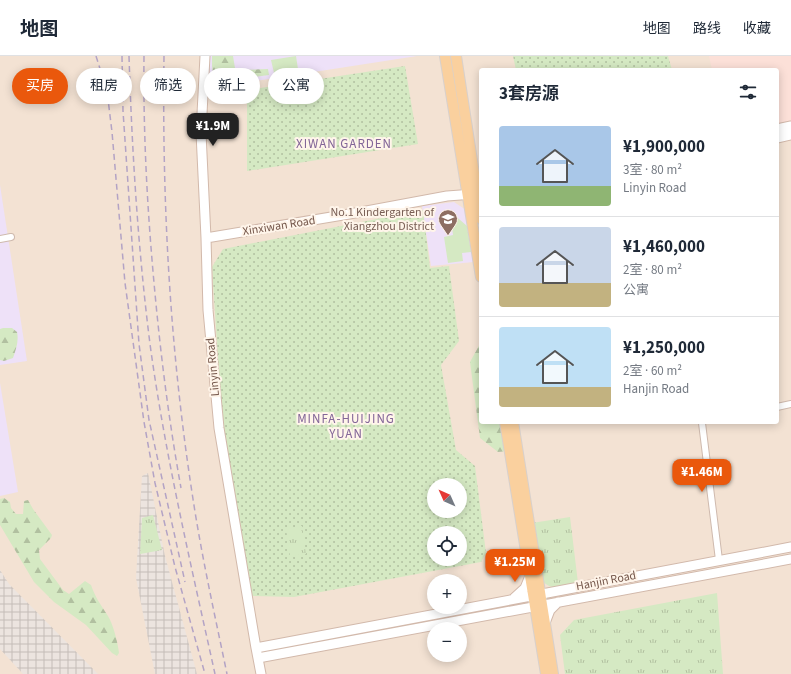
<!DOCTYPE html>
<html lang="zh">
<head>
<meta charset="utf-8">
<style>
	:root { --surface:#fff; --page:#f2f2f3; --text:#1f2937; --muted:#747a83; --line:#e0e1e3; --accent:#ea580c }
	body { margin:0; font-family:"Source Sans 3","Noto Sans SC",sans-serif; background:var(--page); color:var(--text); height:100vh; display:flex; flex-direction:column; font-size:15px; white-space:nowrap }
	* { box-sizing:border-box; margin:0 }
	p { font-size:13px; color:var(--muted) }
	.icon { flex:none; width:22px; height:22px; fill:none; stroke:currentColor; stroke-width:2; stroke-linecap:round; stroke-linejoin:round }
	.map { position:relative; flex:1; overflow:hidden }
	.sheet { position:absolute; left:479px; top:12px; width:300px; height:356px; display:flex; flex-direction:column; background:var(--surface); border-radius:4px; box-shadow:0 2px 10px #0003 }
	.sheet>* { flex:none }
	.guide { position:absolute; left:12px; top:12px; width:380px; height:36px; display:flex; gap:8px }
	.needle { width:26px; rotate:315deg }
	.tools { position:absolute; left:427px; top:422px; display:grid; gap:8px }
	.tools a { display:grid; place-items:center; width:40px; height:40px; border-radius:50%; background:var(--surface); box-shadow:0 2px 10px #0003; font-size:20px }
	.price { position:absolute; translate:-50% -34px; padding:0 9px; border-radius:8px; background:var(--accent); color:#fff; font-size:13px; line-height:26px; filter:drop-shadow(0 1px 2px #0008) }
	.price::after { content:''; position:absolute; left:50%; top:24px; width:12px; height:9px; margin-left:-6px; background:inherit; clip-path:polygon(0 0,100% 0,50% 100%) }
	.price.selected { background:#222; color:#fff }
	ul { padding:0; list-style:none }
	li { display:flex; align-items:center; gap:12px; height:100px; padding:0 20px }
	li+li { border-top:1px solid var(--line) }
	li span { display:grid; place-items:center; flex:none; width:112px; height:80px; border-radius:4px; color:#555 }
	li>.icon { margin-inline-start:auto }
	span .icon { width:48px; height:48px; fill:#fffc; stroke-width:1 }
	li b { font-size:17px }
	h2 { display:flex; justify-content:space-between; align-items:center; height:48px; padding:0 20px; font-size:17px }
	.pill { padding:0 14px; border-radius:18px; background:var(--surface); box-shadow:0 2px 10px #0003; font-size:14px; line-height:36px }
	.pill.selected { background:var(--accent); color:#fff }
	header { display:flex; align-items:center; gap:24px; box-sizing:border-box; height:56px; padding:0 20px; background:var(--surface); border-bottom:1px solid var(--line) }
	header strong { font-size:19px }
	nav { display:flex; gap:22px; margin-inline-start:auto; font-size:14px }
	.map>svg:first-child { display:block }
	.residential { fill:#f3e2d3; fill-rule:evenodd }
	.commercial { fill:#fce0d8 }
	.industrial { fill:url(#industrial-grid) }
	.education { fill:#eee1f8 }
	.grass { fill:url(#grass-dots); fill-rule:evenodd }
	.forest { fill:url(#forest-firs) }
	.park { fill:url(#park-tufts) }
	.pitch { fill:#d5e9c3 }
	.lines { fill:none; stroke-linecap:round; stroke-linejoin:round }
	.street-casing { stroke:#cfbaae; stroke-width:8 }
	.secondary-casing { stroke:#d2b9ab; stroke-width:11 }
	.primary-casing { stroke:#d8d0cc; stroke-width:12 }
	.street { stroke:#fff; stroke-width:6 }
	.secondary { stroke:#fff; stroke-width:9 }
	.primary { stroke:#fad09e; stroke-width:10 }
	.rail { stroke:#b3a3c5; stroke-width:1.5; stroke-dasharray:6 4; stroke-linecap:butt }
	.labels { text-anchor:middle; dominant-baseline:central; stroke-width:4; stroke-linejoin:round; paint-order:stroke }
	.education-label { font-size:12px; fill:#785e54; stroke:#fff5ea; text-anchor:end }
	.street-label { font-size:12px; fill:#74564a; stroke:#fff5ea }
	.neighbourhood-label { font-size:13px; letter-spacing:1px; fill:#836698; stroke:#fff5ea }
</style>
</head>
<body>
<header>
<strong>地图</strong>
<nav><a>地图</a><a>路线</a><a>收藏</a></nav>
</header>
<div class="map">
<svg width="791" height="618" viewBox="0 0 791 618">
	<defs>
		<pattern id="industrial-grid" width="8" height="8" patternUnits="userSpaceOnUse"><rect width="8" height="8" fill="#ece4df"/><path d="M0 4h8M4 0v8" fill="none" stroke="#c4bcb7"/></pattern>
		<pattern id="grass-dots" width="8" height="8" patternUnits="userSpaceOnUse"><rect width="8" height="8" fill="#d5e9c3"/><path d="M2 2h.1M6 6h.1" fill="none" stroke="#b1c0a0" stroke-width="1.8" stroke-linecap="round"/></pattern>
		<pattern id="forest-firs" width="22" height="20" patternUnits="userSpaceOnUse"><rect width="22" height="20" fill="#d5e9c3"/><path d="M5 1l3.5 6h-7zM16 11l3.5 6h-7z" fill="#b1c0a0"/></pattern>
		<pattern id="park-tufts" width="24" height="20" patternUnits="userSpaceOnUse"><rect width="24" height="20" fill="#d5e9c3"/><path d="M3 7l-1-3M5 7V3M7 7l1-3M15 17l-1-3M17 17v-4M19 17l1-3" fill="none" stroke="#b1c0a0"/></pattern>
	</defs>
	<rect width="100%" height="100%" fill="#fcf1e4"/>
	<path class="residential" d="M 0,0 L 791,0 L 791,618 L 0,618 ZM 481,14 L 777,14 L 777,366 L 481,366 ZM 434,429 L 460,429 L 460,455 L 434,455 ZM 434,477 L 460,477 L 460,503 L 434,503 ZM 434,525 L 460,525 L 460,551 L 434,551 ZM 434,573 L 460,573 L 460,599 L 434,599 Z"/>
	<path class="commercial" d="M 709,0 L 791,0 L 791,79 L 777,82 L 777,14 L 712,14 Z"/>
	<path class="industrial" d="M 148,417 L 165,500 L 197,618 L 155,618 L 136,522 L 142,420 Z
		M 0,514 L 9,528 L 98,618 L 23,618 L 0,593 Z"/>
	<path class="education" d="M 205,0 L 417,0 L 242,27 L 204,27 Z
		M 0,129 L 27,305 L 0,309 Z
		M 454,146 L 466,154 L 474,206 L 431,210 L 422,150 Z
		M 0,327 L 18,436 L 0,440 Z"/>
	<path class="grass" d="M 513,0 L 668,0 L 672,14 L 516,14 Z
		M 405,10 L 418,88 L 247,115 L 247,34 Z
		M 423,154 L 430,212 L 449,210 L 459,285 L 441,309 L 456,394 L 475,410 L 486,497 L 481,506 L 294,541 L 251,540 L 223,380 L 212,211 L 223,193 ZM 434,429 L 460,429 L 460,455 L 434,455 ZM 434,477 L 460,477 L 460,503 L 434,503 Z"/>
	<path class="forest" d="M 212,0 L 233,0 L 235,12 L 240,14 L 268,13 L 269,19 L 230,24 L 217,23 C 211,17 212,8 212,0 Z
		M 3,272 L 12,272 L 17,276 C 19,285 16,293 13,302 L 4,305 L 0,304 L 0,273 Z
		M 481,286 L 481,366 L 505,366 L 509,395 L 498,396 L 480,382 L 470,306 Z
		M 4,442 L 10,446 L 11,452 L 16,458 L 23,458 L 24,445 L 28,444 L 33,453 L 52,479 L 51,482 L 39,494 L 40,503 L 63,534 L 69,538 L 85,525 L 91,529 C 95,541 101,549 108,560 C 113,568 118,587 119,597 L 117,600 L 112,597 L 86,569 L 54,546 L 34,526 L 0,469 L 0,443 Z"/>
	<path class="park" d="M 153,459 L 162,494 L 140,498 L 142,462 Z
		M 570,461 L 578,527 C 562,530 551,537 540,522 L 532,467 Z
		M 302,470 L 306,498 L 290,500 L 286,473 Z
		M 717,537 L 723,618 L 565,618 L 560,579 L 574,564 Z"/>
	<path class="pitch" d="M 296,0 L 298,13 L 274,17 L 271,4 Z
		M 450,157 L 452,157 L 467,170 L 471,196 L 462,197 L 463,205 L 448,207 L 444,181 L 453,179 Z"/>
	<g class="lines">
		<g class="street-casing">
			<path id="street" d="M 0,183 L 11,181
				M 777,351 L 791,348
				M 702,367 L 719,504"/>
		</g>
		<g class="secondary-casing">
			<path id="secondary" d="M 205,0 L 201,77 L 206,182 L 208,254 L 219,372 L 256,592 L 261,618
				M 777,73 L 791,70
				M 777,82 L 791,79
				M 206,182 L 361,156 L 447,140 L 474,138
				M 514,542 L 525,532 L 530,520
				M 545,567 L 550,554 L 558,546
				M 256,592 L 791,491
				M 258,602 L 791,503"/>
		</g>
		<g class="primary-casing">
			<path id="primary" d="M 445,0 L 481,221
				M 456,0 L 481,163
				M 505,366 L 546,618
				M 513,366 L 553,618"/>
		</g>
		<use href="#street" class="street"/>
		<use href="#secondary" class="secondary"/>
		<use href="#primary" class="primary"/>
		<path class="rail" d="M 96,0 L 107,35 L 112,76 L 125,227 L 144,366 L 155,427 L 175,511 L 205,618
			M 122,0 L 123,55 L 139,288 L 149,364 L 185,526
			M 129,0 C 132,96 138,193 150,288 C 165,399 191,509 215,618
			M 144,0 C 143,83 148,166 156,248 C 162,310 170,371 181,432
			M 164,0 C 162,148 170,296 193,443 C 202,502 215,560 227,618"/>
	</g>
	<defs>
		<g id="school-pin" transform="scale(1)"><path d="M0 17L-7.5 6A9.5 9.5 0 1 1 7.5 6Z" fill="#8d6e63" stroke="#fff5ea"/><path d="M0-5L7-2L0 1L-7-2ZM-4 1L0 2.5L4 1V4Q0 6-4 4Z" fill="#fff"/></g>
	</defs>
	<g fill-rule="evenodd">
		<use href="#school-pin" x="448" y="163"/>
	</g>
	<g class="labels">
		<g class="education-label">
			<text x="434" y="156">No.1 Kindergarten of<tspan x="434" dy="14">Xiangzhou District</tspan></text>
		</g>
		<g class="street-label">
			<text transform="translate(279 170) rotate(-9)">Xinxiwan Road</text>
			<text transform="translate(213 311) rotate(-95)">Linyin Road</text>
			<text transform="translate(606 525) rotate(-11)">Hanjin Road</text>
		</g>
		<g class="neighbourhood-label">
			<text x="344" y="88">XIWAN GARDEN</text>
			<text x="346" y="363">MINFA-HUIJING<tspan x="346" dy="15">YUAN</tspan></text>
		</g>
	</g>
</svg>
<div class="tools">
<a><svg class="needle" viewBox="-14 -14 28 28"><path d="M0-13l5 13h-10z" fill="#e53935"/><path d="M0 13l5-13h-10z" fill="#747a83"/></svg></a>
<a><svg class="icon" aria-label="locate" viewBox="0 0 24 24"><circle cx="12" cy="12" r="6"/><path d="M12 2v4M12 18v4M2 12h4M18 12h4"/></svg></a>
<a>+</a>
<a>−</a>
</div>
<b class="price selected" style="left:213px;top:91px">¥1.9M</b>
<b class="price" style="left:702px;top:437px">¥1.46M</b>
<b class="price" style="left:515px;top:527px">¥1.25M</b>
<div class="guide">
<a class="pill selected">买房</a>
<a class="pill">租房</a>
<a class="pill">筛选</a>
<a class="pill">新上</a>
<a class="pill">公寓</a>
</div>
<section class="sheet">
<h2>3套房源<svg class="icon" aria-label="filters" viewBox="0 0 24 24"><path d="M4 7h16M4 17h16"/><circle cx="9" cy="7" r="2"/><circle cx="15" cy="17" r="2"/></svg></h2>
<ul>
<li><span style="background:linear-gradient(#a9c7e8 75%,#8fb573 0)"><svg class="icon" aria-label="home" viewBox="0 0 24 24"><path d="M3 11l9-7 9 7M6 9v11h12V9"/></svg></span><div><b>¥1,900,000</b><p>3室 · 80 m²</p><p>Linyin Road</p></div></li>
<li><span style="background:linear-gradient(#c9d6e8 70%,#c2b280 0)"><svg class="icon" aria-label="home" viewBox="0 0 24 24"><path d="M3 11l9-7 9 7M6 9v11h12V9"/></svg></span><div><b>¥1,460,000</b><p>2室 · 80 m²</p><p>公寓</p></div></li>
<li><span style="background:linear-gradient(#bfe0f5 75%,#c2b280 0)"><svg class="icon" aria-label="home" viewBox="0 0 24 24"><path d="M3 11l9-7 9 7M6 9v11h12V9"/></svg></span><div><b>¥1,250,000</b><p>2室 · 60 m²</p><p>Hanjin Road</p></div></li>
</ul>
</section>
</div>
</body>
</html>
